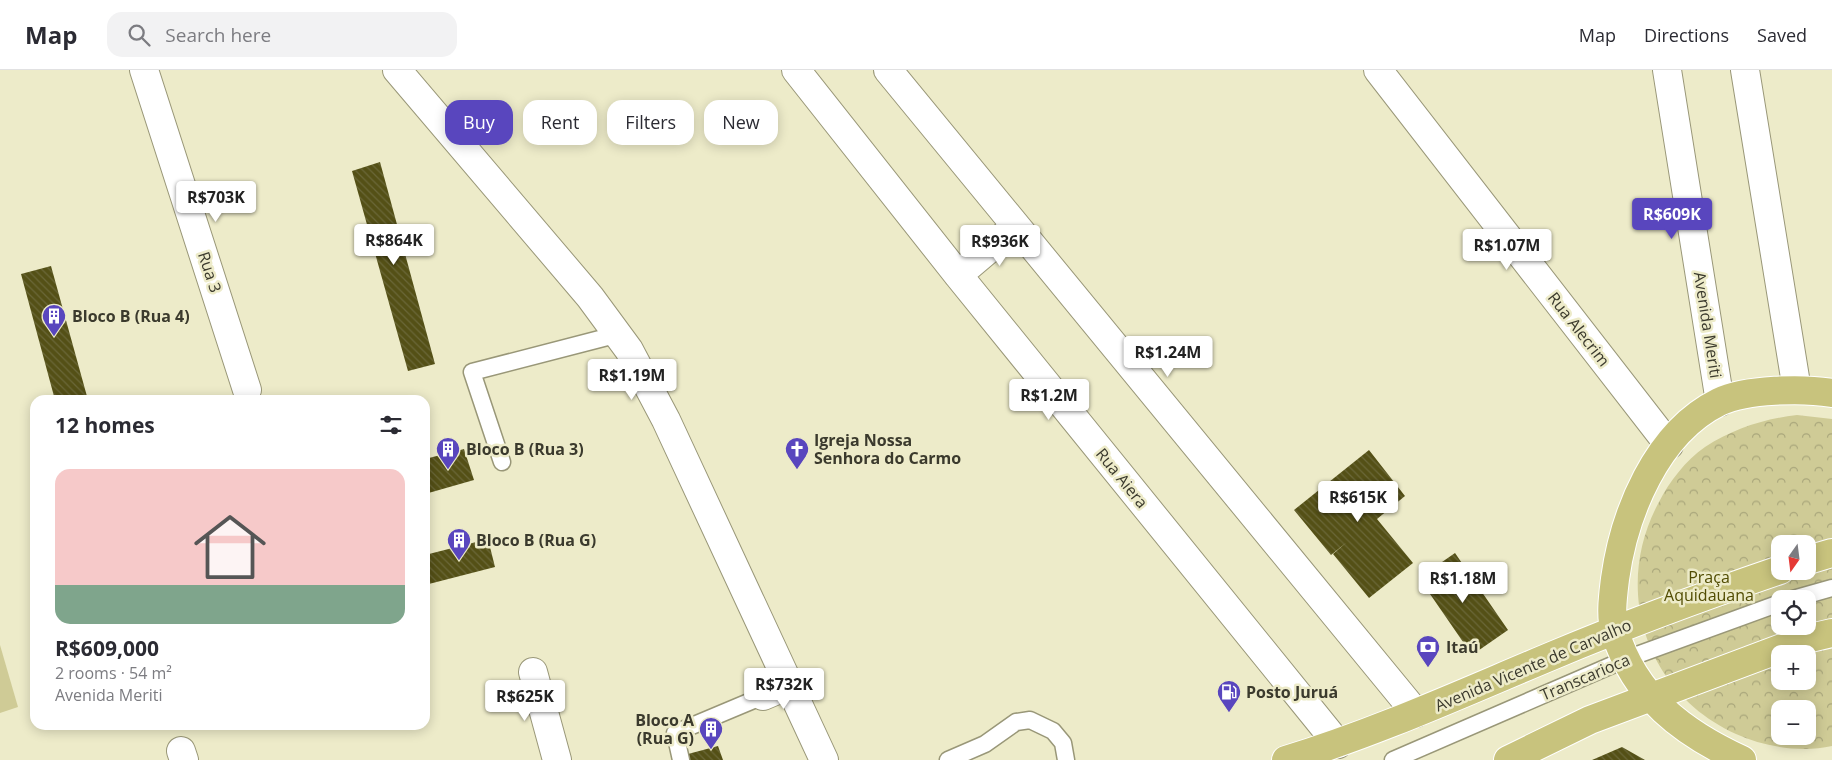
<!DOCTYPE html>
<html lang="en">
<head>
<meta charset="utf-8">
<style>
	:root { --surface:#fff; --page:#f2f2f3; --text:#2b2b33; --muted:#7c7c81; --line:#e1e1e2; --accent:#5946be }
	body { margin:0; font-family:"Open Sans",sans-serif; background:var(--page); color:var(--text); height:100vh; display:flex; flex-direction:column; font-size:19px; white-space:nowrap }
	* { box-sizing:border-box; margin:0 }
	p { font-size:16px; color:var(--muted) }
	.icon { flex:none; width:28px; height:28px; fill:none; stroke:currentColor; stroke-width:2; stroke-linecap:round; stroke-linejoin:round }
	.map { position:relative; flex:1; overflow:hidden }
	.side { position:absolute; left:30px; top:325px; width:400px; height:335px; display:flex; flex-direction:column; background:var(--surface); border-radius:15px; box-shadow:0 2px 12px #0003 }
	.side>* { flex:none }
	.hud { position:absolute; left:445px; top:30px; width:475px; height:45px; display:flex; gap:10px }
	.needle { width:32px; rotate:194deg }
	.buttons { position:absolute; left:1771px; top:465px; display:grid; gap:10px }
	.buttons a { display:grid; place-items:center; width:45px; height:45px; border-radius:10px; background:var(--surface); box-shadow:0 2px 12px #0003; font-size:25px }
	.price { position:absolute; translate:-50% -42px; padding:0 11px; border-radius:5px; background:#fff; color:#222; font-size:16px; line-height:32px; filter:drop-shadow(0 1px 2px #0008) }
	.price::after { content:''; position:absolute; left:50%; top:30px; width:15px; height:11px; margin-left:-8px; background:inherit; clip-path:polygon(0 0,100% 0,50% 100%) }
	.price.on { background:var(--accent); color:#fff }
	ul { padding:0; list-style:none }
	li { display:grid; align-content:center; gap:10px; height:265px; padding:0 25px }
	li+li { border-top:1px solid var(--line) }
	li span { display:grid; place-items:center; height:155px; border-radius:15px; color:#555 }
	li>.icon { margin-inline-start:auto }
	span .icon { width:90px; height:90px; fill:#fffc; stroke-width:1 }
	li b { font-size:21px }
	h2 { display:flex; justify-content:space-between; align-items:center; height:60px; padding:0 25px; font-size:21px }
	.chip { padding:0 18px; border-radius:15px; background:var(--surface); box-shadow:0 2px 12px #0003; font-size:18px; line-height:45px }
	.chip.on { background:var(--accent); color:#fff }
	header { display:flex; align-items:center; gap:30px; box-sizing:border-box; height:70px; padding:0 25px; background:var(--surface); border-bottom:1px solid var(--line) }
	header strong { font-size:24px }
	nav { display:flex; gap:28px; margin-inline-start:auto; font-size:18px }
	.search { width:350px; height:45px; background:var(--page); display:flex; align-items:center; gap:12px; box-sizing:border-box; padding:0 18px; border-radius:15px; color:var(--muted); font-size:19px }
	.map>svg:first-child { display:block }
	.park { fill:url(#park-crowns); fill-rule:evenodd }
	.pitch { fill:#cfcb96 }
	.building { fill:url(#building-back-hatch) }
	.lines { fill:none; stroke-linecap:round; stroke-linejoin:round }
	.lane-casing { stroke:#999778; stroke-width:19 }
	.street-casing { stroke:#999778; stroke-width:30 }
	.secondary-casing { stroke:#999778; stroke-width:30 }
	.primary-casing { stroke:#fff; stroke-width:30 }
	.lane { stroke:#fff; stroke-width:16 }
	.street { stroke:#fff; stroke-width:28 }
	.secondary { stroke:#fff; stroke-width:28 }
	.primary { stroke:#c8c37d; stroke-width:28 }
	.labels { text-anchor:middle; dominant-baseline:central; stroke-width:5; stroke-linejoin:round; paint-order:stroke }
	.street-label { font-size:16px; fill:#3b3a2d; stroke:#edebc9 }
	.poi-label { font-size:16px; font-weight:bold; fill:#3b3a2d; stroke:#edebc9; text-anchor:start }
	.park-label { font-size:16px; fill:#514c02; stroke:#edebc9 }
</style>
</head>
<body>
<header>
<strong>Map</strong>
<div class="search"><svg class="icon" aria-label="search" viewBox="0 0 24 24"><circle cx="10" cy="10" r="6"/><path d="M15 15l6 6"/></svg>Search here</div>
<nav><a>Map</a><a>Directions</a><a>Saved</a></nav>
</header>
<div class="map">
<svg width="1832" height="690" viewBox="0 0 1832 690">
	<defs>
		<pattern id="park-crowns" width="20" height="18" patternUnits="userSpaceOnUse" patternTransform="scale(1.25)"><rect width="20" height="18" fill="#cfcb96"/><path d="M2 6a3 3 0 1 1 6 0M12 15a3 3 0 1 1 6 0" fill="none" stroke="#a9a67b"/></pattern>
		<pattern id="building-back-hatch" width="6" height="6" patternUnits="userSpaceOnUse" patternTransform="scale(1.25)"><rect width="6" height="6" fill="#545016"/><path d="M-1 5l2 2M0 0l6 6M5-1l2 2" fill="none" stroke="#6a6738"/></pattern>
	</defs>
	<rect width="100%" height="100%" fill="#edebc9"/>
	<path class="park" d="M 1797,345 L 1832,349 L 1832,676 C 1801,683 1765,677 1736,664 C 1645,623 1612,518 1659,432 C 1669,412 1686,390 1705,377 C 1733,359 1763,349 1797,345 ZM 1780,474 L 1808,474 L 1808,501 L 1780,501 ZM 1780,529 L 1808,529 L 1808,556 L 1780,556 ZM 1780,584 L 1808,584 L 1808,611 L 1780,611 ZM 1780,639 L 1808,639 L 1808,666 L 1780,666 Z"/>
	<path class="pitch" d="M 0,575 L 18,637 L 0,643 Z"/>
	<path class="building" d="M 380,92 L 435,294 L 408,301 L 352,101 Z
		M 51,196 L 88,330 L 55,330 L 21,204 Z
		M 464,379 L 474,410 L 425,424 L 425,389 Z
		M 1369,380 L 1405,426 L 1377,449 L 1413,493 L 1369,528 L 1333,484 L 1347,472 L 1331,485 L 1294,440 Z
		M 488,469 L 495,497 L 425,515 L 425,485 Z
		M 1455,483 L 1508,560 L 1472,585 L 1419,508 Z
		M 718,676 L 723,690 L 690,690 L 688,684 Z
		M 1622,677 L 1645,690 L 1592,690 Z"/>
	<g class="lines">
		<g class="lane-casing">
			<path id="lane" d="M 502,392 L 472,302 L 619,264
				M 1793,529 L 1832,518
				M 681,690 L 675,663 L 763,626
				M 948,690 L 985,674 L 1016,652 L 1030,650 L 1053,661 L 1063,673 L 1066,690
				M 1393,690 L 1626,589 L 1780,533"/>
		</g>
		<g class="street-casing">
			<path id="street" d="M 144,0 L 247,320
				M 796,0 L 958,205 L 1338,674
				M 888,0 L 1416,643
				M 1378,0 L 1669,375
				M 958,205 L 1016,156
				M 533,602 L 557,690
				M 763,626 L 789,615
				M 181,681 L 184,690"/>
		</g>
		<g class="secondary-casing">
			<path id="secondary" d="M 397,0 L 590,227 L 629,280 L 666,350 L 824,690
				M 1667,0 L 1720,332
				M 1745,0 L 1797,320"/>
		</g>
		<g class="primary-casing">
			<path id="primary" d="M 1808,490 L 1832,483
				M 1286,690 C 1378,662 1465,622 1554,585 C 1628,554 1704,526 1780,500
				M 1508,690 L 1590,650 L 1806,569 L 1832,563
				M 1742,690 C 1683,663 1635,627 1615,562 C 1610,546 1613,526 1615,509 C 1624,444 1656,363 1719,332 C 1746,319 1803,318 1832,323"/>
		</g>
		<use href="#lane" class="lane"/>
		<use href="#street" class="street"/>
		<use href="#secondary" class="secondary"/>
		<use href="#primary" class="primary"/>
	</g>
	<defs>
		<g id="building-pin" transform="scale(1.25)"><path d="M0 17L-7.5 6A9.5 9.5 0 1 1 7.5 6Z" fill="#5946be" stroke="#edebc9"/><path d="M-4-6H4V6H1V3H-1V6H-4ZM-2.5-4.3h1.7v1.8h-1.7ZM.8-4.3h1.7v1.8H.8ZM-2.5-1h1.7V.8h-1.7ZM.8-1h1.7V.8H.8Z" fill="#fff"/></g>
		<g id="church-pin" transform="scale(1.25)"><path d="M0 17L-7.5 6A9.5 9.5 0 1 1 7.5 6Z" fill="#5946be" stroke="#edebc9"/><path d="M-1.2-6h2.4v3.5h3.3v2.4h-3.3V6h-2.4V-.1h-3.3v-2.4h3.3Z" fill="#fff"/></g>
		<g id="bank-pin" transform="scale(1.25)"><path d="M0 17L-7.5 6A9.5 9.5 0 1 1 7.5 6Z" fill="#5946be" stroke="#edebc9"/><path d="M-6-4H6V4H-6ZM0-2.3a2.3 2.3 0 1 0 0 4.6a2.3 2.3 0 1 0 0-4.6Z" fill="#fff"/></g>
		<g id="fuel-pin" transform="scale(1.25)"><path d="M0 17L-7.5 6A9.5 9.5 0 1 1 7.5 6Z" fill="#5946be" stroke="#edebc9"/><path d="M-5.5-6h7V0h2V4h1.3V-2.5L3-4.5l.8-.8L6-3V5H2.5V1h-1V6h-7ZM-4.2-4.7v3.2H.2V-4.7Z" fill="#fff"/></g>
	</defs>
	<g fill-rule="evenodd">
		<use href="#building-pin" x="54" y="246"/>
		<use href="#building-pin" x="448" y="379"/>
		<use href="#church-pin" x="797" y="379"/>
		<use href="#building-pin" x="459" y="470"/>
		<use href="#bank-pin" x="1428" y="577"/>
		<use href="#fuel-pin" x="1229" y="622"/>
		<use href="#building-pin" x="711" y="659"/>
	</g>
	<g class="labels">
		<g class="street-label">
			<text transform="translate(210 202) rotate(72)">Rua 3</text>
			<text transform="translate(1708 255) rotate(81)">Avenida Meriti</text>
			<text transform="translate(1579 259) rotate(52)">Rua Alecrim</text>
			<text transform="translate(1122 408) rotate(51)">Rua Aiera</text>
			<text transform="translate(1533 595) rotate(-23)">Avenida Vicente de Carvalho</text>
			<text transform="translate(1585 607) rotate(-23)">Transcarioca</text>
		</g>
		<g class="poi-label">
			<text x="72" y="246">Bloco B (Rua 4)</text>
			<text x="814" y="370">Igreja Nossa<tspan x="814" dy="18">Senhora do Carmo</tspan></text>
			<text x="466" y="379">Bloco B (Rua 3)</text>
			<text x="476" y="470">Bloco B (Rua G)</text>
			<text x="1446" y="577">Itaú</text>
			<text x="1246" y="622">Posto Juruá</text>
			<text x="694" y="650" text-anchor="end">Bloco A<tspan x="694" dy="18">(Rua G)</tspan></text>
		</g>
		<g class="park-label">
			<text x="1709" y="507">Praça<tspan x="1709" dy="18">Aquidauana</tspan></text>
		</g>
	</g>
</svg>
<div class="buttons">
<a><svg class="needle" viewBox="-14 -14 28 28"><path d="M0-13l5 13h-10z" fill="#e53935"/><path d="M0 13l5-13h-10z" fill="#7c7c81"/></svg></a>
<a><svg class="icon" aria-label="locate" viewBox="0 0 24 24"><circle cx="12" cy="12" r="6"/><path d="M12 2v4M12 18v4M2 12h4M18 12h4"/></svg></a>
<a>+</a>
<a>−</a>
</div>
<b class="price" style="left:216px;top:153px">R$703K</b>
<b class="price on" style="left:1672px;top:170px">R$609K</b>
<b class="price" style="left:394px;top:196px">R$864K</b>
<b class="price" style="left:1000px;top:197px">R$936K</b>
<b class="price" style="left:1507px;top:201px">R$1.07M</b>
<b class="price" style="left:1168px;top:308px">R$1.24M</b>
<b class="price" style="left:632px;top:331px">R$1.19M</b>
<b class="price" style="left:1049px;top:351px">R$1.2M</b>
<b class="price" style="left:1358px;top:453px">R$615K</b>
<b class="price" style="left:1463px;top:534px">R$1.18M</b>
<b class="price" style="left:784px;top:640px">R$732K</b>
<b class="price" style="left:525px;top:652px">R$625K</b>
<div class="hud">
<a class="chip on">Buy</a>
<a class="chip">Rent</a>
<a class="chip">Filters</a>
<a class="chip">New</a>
</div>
<section class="side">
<h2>12 homes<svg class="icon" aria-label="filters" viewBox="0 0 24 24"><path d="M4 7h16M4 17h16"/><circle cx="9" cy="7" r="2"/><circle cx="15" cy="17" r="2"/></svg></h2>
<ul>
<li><span style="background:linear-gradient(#f6c9c9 75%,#7fa58c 0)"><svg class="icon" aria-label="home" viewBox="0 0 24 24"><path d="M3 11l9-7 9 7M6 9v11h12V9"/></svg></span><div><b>R$609,000</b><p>2 rooms · 54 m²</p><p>Avenida Meriti</p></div></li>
</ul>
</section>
</div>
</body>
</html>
